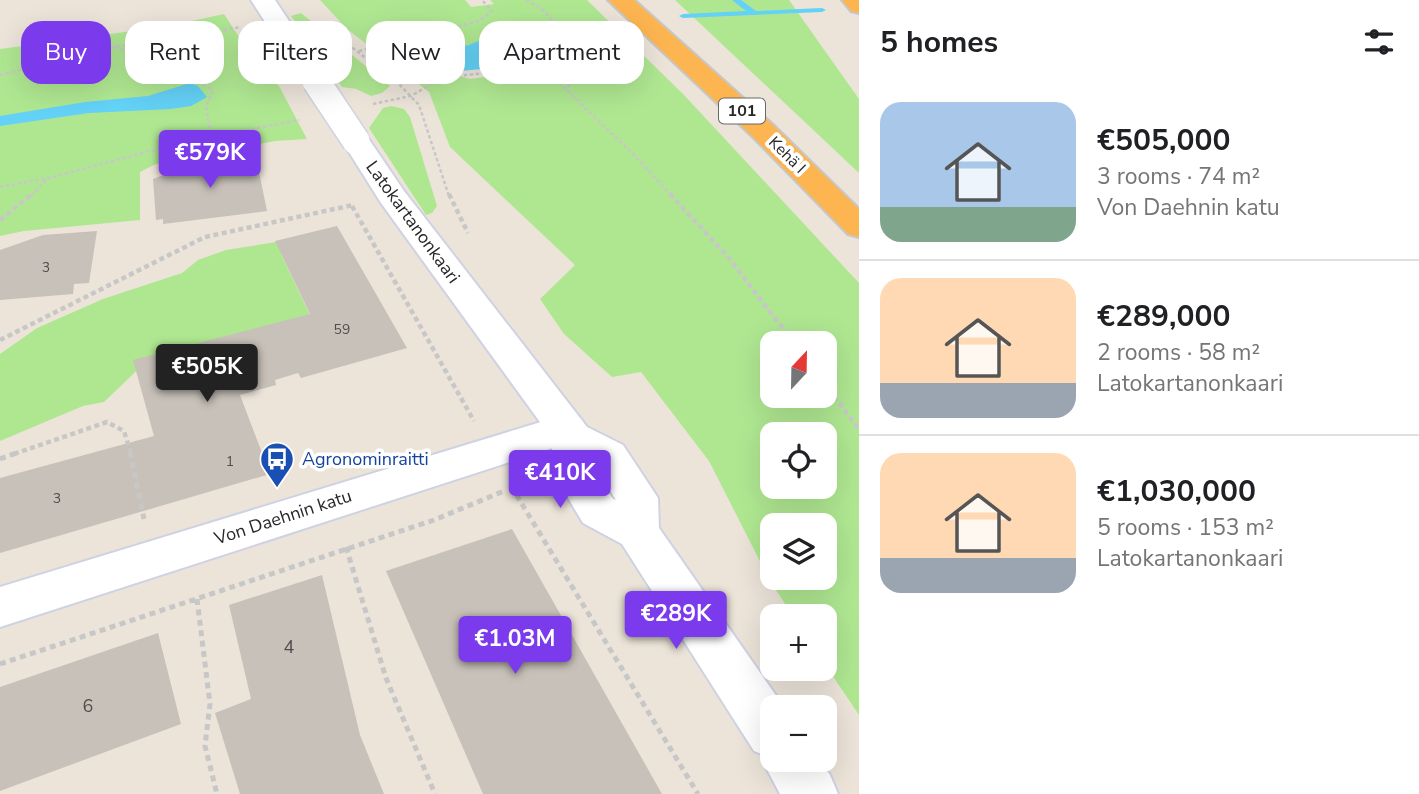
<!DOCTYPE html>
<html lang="en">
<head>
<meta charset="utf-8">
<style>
	:root { --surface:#fff; --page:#f6f6f6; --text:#202124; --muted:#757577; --line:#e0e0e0; --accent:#7c3aed }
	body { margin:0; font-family:"Nunito Sans",sans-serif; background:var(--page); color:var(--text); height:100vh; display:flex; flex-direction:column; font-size:26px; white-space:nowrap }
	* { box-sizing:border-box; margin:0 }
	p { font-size:23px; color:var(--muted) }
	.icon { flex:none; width:38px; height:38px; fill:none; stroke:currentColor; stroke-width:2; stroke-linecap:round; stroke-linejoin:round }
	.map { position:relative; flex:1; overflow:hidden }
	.sheet { display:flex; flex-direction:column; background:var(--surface); width:560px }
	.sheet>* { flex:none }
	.banner { position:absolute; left:21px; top:21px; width:665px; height:63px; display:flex; gap:14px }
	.needle { width:46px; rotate:22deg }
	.tools { position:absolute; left:760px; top:331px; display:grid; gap:14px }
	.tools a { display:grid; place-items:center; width:77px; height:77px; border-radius:14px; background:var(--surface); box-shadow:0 7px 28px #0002; font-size:35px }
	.price { position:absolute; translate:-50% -60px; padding:0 16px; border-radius:7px; background:var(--accent); color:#fff; font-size:23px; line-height:46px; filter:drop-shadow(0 2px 4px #0008) }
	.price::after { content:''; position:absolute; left:50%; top:42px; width:21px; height:16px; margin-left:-10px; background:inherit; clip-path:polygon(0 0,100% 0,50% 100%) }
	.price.on { background:#222; color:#fff }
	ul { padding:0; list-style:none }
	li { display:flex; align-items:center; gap:21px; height:175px; padding:0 21px }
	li+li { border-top:2px solid var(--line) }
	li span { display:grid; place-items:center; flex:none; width:196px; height:140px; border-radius:21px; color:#555 }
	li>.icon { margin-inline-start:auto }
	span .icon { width:84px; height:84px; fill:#fffc; stroke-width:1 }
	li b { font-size:30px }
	h2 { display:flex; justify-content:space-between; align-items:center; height:84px; padding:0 21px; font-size:30px }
	.chip { padding:0 24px; border-radius:21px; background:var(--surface); box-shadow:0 7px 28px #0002; font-size:24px; line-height:63px }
	.chip.on { background:var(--accent); color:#fff }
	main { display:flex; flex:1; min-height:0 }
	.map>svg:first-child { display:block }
	.green { fill:#afe791; fill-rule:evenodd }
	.water { fill:#64d1f6 }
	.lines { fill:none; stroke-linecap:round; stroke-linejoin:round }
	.stream { fill:#64d1f6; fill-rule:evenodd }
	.building { fill:#c7c1b9 }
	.minor-casing { stroke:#ced2e3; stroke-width:4 }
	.tertiary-casing { stroke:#ced2e3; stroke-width:4 }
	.trunk-casing { stroke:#c7c7c7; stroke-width:4 }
	.path-far2 { stroke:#c7c7c7; stroke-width:2.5; stroke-dasharray:3.5 2.5; stroke-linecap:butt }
	.path-far1 { stroke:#c7c7c7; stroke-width:4.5; stroke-dasharray:5 3.5; stroke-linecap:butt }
	.path { stroke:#c7c7c7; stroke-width:5; stroke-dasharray:6 4.5; stroke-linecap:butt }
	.minor { fill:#fff; fill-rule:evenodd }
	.tertiary { fill:#fff; fill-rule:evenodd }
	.trunk { fill:#fcb550; fill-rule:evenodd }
	.tertiary-bridge-casing { stroke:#ced2e3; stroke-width:30; stroke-linecap:butt }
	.tertiary-bridge { stroke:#fff; stroke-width:27 }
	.labels { text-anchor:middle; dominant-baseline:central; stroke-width:7; stroke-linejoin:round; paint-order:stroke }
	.number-label { font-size:14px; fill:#504e4c }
	.shield { fill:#fff; stroke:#686868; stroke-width:2 }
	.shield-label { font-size:16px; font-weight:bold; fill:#282828 }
	.far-street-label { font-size:16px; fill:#282828; stroke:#fff }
	.street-label { font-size:18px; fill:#282828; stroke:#fff }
	.transit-label { font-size:18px; fill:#164399; stroke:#fff; text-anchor:start }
	.near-number-label { font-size:18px; fill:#504e4c }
</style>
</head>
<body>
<main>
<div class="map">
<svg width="859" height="794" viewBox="0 0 859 794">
	<rect width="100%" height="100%" fill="#ece4d9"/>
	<path class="green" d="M 320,0 L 465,0 L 471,7 L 494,4 L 490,0 L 587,0 L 684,95 L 859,283 L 859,715 L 824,663 L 824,616 L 793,616 L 770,581 L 709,461 L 641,372 L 612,377 L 564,334 L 540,299 L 575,265 L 450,147 L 429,92 L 347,29 ZM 525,26 L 557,33 L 573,32 L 580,39 L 559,42 L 562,49 L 559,56 L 543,69 L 470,79 L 406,61 L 436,48 L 470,45 L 508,28 ZM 772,343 L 824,343 L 824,396 L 772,396 ZM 772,434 L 824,434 L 824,486 L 772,486 ZM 772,525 L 824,525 L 824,578 L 772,578 Z
		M 675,0 L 789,0 L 859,99 L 859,173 Z
		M 301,13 L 390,86 L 382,93 L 371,96 L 356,89 L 342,87 L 291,16 Z
		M 224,14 L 259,68 L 279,86 L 307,139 L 275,141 L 156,164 L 140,172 L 140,220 L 24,231 L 0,236 L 0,49 L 169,26 Z
		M 391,106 L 404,109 L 410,117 L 437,206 L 432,213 L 426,215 L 369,128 L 383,108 Z
		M 282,241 L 281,254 L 310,315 L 153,355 L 104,402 L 83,406 L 0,441 L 0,354 L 37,328 L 103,299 L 182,273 L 198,260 L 226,250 Z"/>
	<path class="water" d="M 525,26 L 557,33 L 557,39 L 562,49 L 552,62 L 451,72 L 427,68 L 406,61 L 408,54 L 416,51 L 469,45 L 508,28 Z
		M 190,83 L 198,86 L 207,97 L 191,106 L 171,109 L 89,113 L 0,126 L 0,116 L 85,102 L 148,96 Z"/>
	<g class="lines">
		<path class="stream" d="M 732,0 L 741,0 L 756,11 L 822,8 L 826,10 L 822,12 L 683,18 L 679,16 L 683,14 L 746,11 Z
			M 604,28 L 607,28 L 607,32 L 598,34 L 594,32 Z"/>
	</g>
	<path class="building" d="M 248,153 L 249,158 L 256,157 L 267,211 L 163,224 L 163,219 L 156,220 L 153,179 L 208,158 Z
		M 337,226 L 407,348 L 301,378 L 298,373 L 275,380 L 276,385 L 240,395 L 270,474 L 0,553 L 0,478 L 154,436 L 133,360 L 310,314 L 275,241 Z
		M 97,231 L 89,283 L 74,284 L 73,294 L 0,300 L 0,250 L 43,235 Z
		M 512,529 L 662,794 L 483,794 L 386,571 Z
		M 322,575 L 360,735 L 384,794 L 240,794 L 215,713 L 251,699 L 229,605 Z
		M 158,633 L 181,724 L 0,791 L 0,687 Z"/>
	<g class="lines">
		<g class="minor-casing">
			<path id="minor" d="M 567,414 L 581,419 L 587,429 L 581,439 L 0,627 L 0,587 Z"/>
		</g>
		<g class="tertiary-casing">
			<path id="tertiary" d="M 251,0 L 275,0 L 329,81 L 325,87 L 316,89 L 307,87 Z
				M 356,132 L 366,135 L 404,191 L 587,427 L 623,445 L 658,498 L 659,528 L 784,707 L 772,707 L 772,760 L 819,760 L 830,775 L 838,794 L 780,794 L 762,760 L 764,755 L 754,751 L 622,544 L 583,523 L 550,468 L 553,440 L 381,203 L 342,141 L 346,135 ZM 592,466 L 595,467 L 616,500 L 613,499 Z"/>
		</g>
		<g class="trunk-casing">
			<path id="trunk" d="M 608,0 L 634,0 L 772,124 L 859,209 L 859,237 L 848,234 L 752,136 Z
				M 842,0 L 859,0 L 859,13 L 851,11 Z"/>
		</g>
		<path class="path-far2" d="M 526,0 L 542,9 L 589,60 L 587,69 L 565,89
			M 319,22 L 397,82 L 419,105 L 449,196
			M 115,47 L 169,65 L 213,90 L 206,107 L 211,136
			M 359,51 L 479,21 L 492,11 L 482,0
			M 0,75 L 114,47 L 241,27
			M 373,104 L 411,96 L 433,83 L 466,75 L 543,67 L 633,154 L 672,196
			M 0,187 L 53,177 L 180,143 L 299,120
			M 31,196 L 47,179"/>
		<path class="path-far1" d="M 449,194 L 468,233
			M 670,194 L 728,257 L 794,343
			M 352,206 L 474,421
			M 0,220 L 32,194
			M 0,340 L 205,237 L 353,205
			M 824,383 L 859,429
			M 14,454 L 107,422 L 124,431 L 131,454"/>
		<path class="path" d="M 130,452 L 144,519
			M 0,459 L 19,452
			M 511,486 L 698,794
			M 346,547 L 386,678 L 435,794
			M 197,599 L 210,704 L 205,746 L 217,794
			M 0,664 L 434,520 L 504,491"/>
		<use href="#minor" class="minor"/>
		<use href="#tertiary" class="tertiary"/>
		<use href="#trunk" class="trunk"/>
		<g class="tertiary-bridge-casing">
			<path id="tertiary-bridge" d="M 316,81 L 356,141"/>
		</g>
		<use href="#tertiary-bridge" class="tertiary-bridge"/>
	</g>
	<defs>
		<g id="bus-pin" transform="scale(1.75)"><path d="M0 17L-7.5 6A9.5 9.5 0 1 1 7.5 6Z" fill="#1a4fb4" stroke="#fff"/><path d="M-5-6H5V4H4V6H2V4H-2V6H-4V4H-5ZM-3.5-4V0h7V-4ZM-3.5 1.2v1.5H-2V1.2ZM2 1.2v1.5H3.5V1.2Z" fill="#fff"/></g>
	</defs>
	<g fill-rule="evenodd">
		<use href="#bus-pin" x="277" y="459"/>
	</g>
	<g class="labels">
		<g class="number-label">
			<text x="46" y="267">3</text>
			<text x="342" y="329">59</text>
			<text x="230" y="461">1</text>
			<text x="57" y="498">3</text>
		</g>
		<rect class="shield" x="719" y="98.5" width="46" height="25" rx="5"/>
		<g class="shield-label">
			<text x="742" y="111">101</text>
		</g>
		<g class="far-street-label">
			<text transform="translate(787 155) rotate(45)">Kehä I</text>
		</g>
		<g class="street-label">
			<text transform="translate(413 222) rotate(54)">Latokartanonkaari</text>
			<text transform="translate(283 517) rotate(-18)">Von Daehnin katu</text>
		</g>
		<g class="transit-label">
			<text x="302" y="459">Agronominraitti</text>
		</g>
		<g class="near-number-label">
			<text x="289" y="647">4</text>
			<text x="88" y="706">6</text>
		</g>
	</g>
</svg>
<div class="tools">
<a><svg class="needle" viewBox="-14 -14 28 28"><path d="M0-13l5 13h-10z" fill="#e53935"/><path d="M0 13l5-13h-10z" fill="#757577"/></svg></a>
<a><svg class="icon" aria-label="locate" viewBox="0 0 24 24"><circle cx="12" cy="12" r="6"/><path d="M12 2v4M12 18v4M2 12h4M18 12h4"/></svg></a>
<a><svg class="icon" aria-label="layers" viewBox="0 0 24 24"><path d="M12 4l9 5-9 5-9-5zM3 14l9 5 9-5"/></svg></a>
<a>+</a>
<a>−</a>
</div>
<b class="price" style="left:210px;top:190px">€579K</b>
<b class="price on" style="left:207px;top:404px">€505K</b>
<b class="price" style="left:560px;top:510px">€410K</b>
<b class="price" style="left:676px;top:651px">€289K</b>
<b class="price" style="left:515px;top:676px">€1.03M</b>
<div class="banner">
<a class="chip on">Buy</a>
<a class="chip">Rent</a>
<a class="chip">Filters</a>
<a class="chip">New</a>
<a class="chip">Apartment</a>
</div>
</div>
<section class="sheet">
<h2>5 homes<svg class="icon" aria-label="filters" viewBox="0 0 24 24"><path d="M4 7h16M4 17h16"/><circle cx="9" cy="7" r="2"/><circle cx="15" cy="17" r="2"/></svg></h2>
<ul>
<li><span style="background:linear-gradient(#a9c7e8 75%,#7fa58c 0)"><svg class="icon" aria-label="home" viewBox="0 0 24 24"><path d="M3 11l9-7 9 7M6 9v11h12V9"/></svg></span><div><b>€505,000</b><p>3 rooms · 74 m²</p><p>Von Daehnin katu</p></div></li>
<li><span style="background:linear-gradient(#ffd9b3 75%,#9aa5b1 0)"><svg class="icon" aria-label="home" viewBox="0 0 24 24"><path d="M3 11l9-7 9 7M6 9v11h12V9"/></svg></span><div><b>€289,000</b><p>2 rooms · 58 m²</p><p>Latokartanonkaari</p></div></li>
<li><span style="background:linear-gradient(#ffd9b3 75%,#9aa5b1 0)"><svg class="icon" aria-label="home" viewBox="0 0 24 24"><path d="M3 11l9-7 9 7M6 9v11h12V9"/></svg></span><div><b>€1,030,000</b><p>5 rooms · 153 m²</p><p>Latokartanonkaari</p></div></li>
</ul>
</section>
</main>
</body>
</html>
